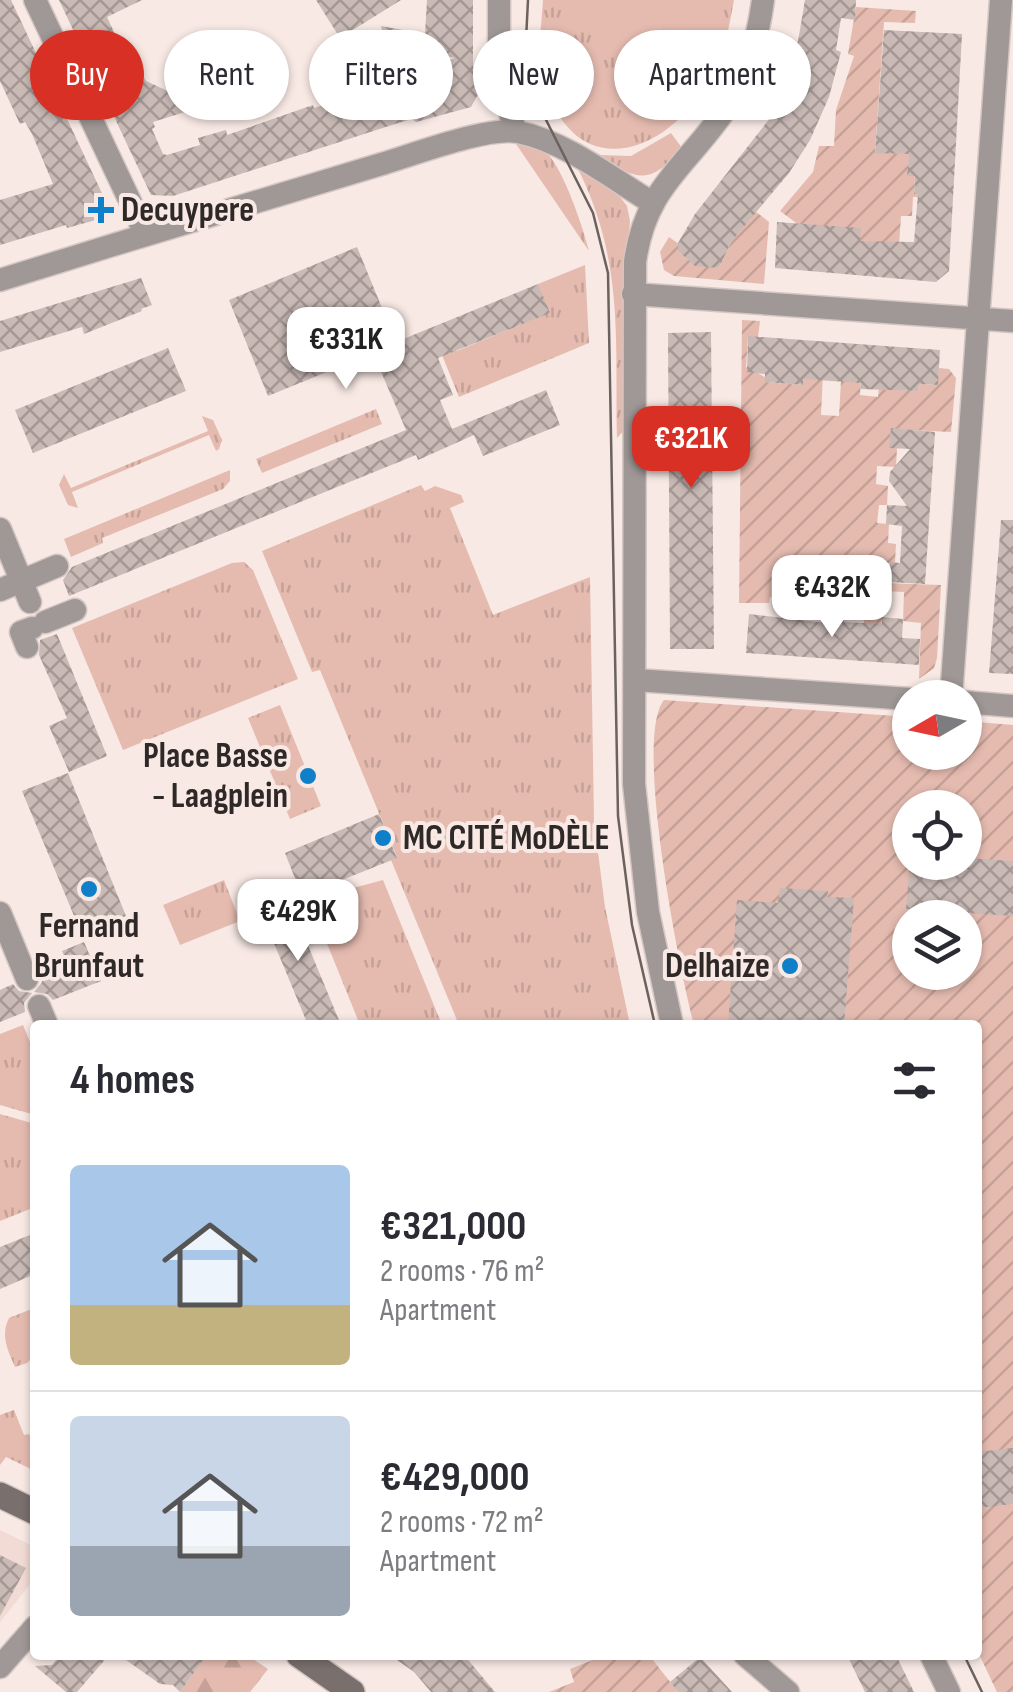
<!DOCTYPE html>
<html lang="en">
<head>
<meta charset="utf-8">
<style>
	:root { --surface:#fff; --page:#f2f2f3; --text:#2b2b33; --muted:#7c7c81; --line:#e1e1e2; --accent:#d93025 }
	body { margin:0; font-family:"Sofia Sans Condensed",sans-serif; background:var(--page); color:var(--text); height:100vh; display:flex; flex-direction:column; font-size:38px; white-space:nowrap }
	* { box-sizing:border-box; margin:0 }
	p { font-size:32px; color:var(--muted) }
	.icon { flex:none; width:55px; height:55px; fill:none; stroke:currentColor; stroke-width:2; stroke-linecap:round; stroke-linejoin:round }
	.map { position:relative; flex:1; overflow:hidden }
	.side { position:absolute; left:30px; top:1020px; width:952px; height:640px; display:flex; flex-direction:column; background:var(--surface); border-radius:10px; box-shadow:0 2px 8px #0004 }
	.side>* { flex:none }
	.top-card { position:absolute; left:30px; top:30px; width:955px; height:90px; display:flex; gap:20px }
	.needle { width:65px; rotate:261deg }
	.tools { position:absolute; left:892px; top:680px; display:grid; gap:20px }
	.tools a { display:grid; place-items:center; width:90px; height:90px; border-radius:50%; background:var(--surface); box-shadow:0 2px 8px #0004; font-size:50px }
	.price { position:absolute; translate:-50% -85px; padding:0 22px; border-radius:20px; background:#fff; color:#222; font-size:32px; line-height:65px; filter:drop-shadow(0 2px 5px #0008) }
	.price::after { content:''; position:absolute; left:50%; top:60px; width:30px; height:22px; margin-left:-15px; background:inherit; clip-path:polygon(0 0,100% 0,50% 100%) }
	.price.active { background:var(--accent); color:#fff }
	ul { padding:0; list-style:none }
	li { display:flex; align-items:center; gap:30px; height:250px; padding:0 40px }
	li+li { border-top:2px solid var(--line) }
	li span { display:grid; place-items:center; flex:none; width:280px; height:200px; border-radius:10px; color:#555 }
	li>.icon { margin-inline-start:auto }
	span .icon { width:120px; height:120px; fill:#fffc; stroke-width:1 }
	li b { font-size:42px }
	h2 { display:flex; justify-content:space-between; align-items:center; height:120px; padding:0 40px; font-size:42px }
	.chip { padding:0 35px; border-radius:45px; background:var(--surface); box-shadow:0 2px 8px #0004; font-size:35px; line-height:90px }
	.chip.active { background:var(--accent); color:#fff }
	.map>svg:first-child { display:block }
	.built { fill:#f2dbd4 }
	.grass { fill:url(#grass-tufts) }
	.forest { fill:url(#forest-firs) }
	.garden { fill:url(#garden-furrows); fill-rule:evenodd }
	.pitch { fill:#e5bbb0 }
	.building { fill:url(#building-cross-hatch) }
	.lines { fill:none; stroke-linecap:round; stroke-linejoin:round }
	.street-casing { stroke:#d4c6c2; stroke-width:25 }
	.secondary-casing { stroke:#d4c6c2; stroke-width:28 }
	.street { stroke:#9f9896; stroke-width:22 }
	.secondary { stroke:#79706e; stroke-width:25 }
	.tram { stroke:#6b6260; stroke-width:2.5 }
	.poi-dot { fill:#0f7fc9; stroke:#f8e9e4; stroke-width:4 }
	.labels { text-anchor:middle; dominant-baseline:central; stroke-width:8; stroke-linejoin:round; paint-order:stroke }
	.poi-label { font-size:35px; font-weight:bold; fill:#2e2827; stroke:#f8e9e4; text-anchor:start }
</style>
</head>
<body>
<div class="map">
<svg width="1013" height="1692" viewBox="0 0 1013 1692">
	<defs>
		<pattern id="grass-tufts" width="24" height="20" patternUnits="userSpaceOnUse" patternTransform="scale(2.5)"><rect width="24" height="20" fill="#e5bbb0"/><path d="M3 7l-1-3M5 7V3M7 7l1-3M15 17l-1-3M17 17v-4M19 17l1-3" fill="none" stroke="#c5a197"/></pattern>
		<pattern id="forest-firs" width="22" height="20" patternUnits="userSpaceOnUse" patternTransform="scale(2.5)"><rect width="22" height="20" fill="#e5bbb0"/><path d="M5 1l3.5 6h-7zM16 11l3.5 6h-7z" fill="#c5a197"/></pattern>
		<pattern id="garden-furrows" width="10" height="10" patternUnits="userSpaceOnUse" patternTransform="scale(2.5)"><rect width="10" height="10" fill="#e5bbb0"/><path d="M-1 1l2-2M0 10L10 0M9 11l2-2" fill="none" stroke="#c5a197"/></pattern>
		<pattern id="building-cross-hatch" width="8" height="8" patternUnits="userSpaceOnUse" patternTransform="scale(2.5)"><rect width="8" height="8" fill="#c9bab6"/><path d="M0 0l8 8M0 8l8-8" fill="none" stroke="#a49794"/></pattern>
	</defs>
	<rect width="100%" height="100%" fill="#f8e9e4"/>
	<path class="built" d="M 0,1530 L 35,1547 L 35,1578 L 0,1622 Z"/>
	<path class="grass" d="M 543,0 L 734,0 C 729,27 724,57 709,81 C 656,170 559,179 541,62 C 538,42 542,20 543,0 Z
		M 671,133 L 682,148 C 650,186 637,181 598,155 L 631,156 Z
		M 516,144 C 525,145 539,146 547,153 C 564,171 583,227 589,251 Z
		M 578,169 L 617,193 L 627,206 L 630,221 L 623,301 L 626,420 L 625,429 L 617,438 C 615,339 624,261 578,169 Z
		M 585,265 L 589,343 L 459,397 L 431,328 L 457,351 L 549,313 L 538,284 Z
		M 376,409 L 382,424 L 262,473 L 256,459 Z
		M 202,416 L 213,420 L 222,440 L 219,449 L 216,451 L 209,435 L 72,492 L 78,508 L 68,505 L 59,485 L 64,474 L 71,488 L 208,431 Z
		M 230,470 L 230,481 L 223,489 L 102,538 L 103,543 L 71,557 L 64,539 Z
		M 421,485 L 425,491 L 435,486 L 461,495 L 464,502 L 450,508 L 493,615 L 590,577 L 594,821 L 605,907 L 630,1025 L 459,1025 L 391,860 L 397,857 L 320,670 L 312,672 L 262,551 Z
		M 244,562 L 253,570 L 298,679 L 123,750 L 72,628 L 232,563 Z
		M 280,705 L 321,806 L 290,819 L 248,718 Z
		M 224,880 L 240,921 L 180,945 L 163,905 Z
		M 383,880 L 442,1025 L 360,1025 L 309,899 L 340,886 L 342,891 Z
		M 23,1025 L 35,1054 L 35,1115 L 0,1105 L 0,1034 Z
		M 0,1114 L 35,1124 L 35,1207 L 0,1221 Z
		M 34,1308 L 35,1355 L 27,1363 L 15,1367 C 8,1350 0,1336 9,1318 Z
		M 14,1410 L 24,1435 L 29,1434 L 35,1448 L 35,1471 L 6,1457 L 0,1465 L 0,1415 Z"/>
	<path class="forest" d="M 207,1655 L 247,1655 L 268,1669 L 250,1692 L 180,1692 Z"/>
	<path class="garden" d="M 856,7 L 916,11 L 915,23 L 884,22 L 875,152 L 909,154 L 908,175 L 915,176 L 914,194 L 923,194 L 923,197 L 913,197 L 912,216 L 901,216 L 899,246 L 860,241 L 799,225 L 780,211 L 813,172 L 819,146 L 834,146 L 836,110 L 854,56 L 848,54 Z
		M 755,211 L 769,222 L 764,284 L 674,276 L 664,270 L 660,252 L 669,237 L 679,244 L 678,251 L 692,263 L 719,268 L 731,242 Z
		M 742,320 L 760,321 L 758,337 L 748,337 L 746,367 L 765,377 L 765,382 L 802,385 L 804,372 L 823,373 L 821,415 L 839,416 L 841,381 L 861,379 L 860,395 L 878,397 L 880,375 L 898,390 L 918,391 L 919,384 L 937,385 L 939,368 L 949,369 L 956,378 L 951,432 L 891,429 L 890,448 L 897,448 L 896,467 L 877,466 L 876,484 L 888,486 L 887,505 L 879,505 L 877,523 L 889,524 L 888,543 L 896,544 L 895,563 L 884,563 L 883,583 L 941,585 L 937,658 L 934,668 L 919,679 L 921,623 L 903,621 L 904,592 L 884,591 L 881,632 L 864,631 L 864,619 L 844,618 L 844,611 L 806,611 L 806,607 L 787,606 L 787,598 L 770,597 L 769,603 L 739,603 Z
		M 664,700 L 910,717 L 910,752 L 965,752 L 965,721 L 1013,725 L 1013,1692 L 997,1692 L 978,1652 L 978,1025 L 694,1025 C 680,972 633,738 664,700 ZM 910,808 L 965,808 L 965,862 L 910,862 ZM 910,918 L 965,918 L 965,972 L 910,972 Z
		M 605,1655 L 649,1655 L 678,1692 L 549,1692 L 574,1682 L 570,1669 Z"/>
	<path class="pitch" d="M 601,0 L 682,0 L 683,41 L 602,42 Z"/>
	<path class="building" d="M 0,0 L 11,0 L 108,206 L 103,218 L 67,228 L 66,225 L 0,245 L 0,200 L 53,184 L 32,134 L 25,122 L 20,124 L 0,81 Z
		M 59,0 L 142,0 L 107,17 L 135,77 L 142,74 L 146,81 L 170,92 L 178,90 L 180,96 L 193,92 L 198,108 L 153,122 L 155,127 L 152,129 L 163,154 L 167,155 L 200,145 L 198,138 L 226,130 L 227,135 L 313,105 L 314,108 L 364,93 L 368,105 L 402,94 L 396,77 L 455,58 L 386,45 L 381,26 L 425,34 L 427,0 L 473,0 L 473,72 L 477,75 L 480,91 L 471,107 L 416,122 L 412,119 L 398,123 L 173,196 L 151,195 Z
		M 316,0 L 401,0 L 340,38 Z
		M 805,0 L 856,0 L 855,20 L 841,18 L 836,50 L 841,52 L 829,97 L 810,140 L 789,173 L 731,242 L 719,268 L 695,266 L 678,251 L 678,243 L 695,214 L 770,118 L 798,41 Z
		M 884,30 L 962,34 L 949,271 L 936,282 L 775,268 L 777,222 L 861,228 L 860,241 L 914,242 L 918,194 L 914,194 L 915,176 L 907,176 L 909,154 L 875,153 Z
		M 357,247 L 396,342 L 538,284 L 550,313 L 438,358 L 453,395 L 440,400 L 452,429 L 546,390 L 560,425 L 483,456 L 474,435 L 418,460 L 416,455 L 69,596 L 63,580 L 72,567 L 406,430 L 373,353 L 268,396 L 229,300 Z
		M 141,278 L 152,305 L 141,309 L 142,311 L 84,334 L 82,327 L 0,352 L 0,321 Z
		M 711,332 L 714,649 L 670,649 L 668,333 Z
		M 748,336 L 940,350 L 938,385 L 919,384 L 918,391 L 860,389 L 861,383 L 803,379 L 803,385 L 765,382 L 765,374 L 747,372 Z
		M 168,348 L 186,391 L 33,453 L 15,410 Z
		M 891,428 L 935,432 L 925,584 L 889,582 L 890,562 L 900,563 L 902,526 L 886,524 L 887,505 L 907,506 L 889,481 L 890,472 L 910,449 L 889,448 Z
		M 1001,520 L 1013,520 L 1013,674 L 989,673 Z
		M 749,614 L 825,623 L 825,615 L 844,617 L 844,622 L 882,624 L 882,617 L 903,619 L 902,638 L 920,639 L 919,665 L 746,653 Z
		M 57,634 L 107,756 L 69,772 L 49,726 L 67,718 L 39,655 L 40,640 Z
		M 68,773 L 126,916 L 82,935 L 22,791 Z
		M 379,814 L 397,858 L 302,896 L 285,853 Z
		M 965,858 L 1013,861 L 1013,916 L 906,909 L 910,862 L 965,862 Z
		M 780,888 L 828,891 L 827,897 L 854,898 L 844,1025 L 728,1025 L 737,900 L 778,903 Z
		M 290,902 L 341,1025 L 308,1025 L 271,936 L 260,941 L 252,919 Z
		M 84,942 L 101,981 L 53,1000 L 47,994 L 34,992 L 42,982 L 41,973 L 67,962 L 62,951 Z
		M 13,984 L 19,991 L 32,993 L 24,1003 L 25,1012 L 0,1022 L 0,990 Z
		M 35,1233 L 35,1274 L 0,1289 L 0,1247 Z
		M 1013,1448 L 1013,1504 L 978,1508 L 978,1452 Z
		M 0,1555 L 26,1568 L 0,1616 Z
		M 60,1655 L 109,1655 L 77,1692 L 66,1692 L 35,1666 L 52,1665 Z
		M 119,1655 L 207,1655 L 180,1692 L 173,1685 L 160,1684 Z
		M 390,1655 L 464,1655 L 495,1692 L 431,1692 L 414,1672 Z
		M 847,1655 L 896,1655 L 914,1692 L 865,1692 Z
		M 700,1657 L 732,1692 L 678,1692 L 670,1682 Z"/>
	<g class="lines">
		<g class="street-casing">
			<path id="street" d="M 35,0 L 146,235
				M 499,0 L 499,73 L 515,131
				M 0,280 C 128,240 256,201 385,163 C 415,154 489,126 518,132 C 566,142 610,177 651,202
				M 633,294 L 1013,321
				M 0,529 L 30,602
				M 0,590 L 57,566
				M 45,622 L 75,610
				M 27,647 L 21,632 L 32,628
				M 636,680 L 910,699
				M 951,698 L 1001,0
				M 965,702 L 1013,706
				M 0,913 L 27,979
				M 39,1006 L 47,1025
				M 672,1025 L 648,912 L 634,784 L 635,262 C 645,187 686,167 725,110 C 746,78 758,38 763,0
				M 745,1655 L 788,1692
				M 931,1655 L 949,1692
				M 0,1667 L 35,1627"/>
		</g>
		<g class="secondary-casing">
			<path id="secondary" d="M 0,1495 L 35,1512
				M 299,1655 L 352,1692"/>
		</g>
		<use href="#street" class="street"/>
		<use href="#secondary" class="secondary"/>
		<path class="tram" d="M 528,0 L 526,40 L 531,80 L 539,106 L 593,213 L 608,273 L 618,816 L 632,925 L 655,1025
			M 964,1655 L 982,1692"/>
	</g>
	<g class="poi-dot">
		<path d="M96 195h10v10h10v10h-10v10h-10v-10h-10v-10h10z"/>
		<circle cx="308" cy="776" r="10"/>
		<circle cx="383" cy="838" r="10"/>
		<circle cx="89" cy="889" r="10"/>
		<circle cx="790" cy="966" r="10"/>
	</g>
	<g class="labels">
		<g class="poi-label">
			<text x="121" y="210">Decuypere</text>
			<text x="288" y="756" text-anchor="end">Place Basse<tspan x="288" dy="40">- Laagplein</tspan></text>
			<text x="403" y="838">MC CITÉ MoDÈLE</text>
			<text x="89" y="926" text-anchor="middle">Fernand<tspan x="89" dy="40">Brunfaut</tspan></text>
			<text x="770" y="966" text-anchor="end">Delhaize</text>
		</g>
	</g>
</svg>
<div class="tools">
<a><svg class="needle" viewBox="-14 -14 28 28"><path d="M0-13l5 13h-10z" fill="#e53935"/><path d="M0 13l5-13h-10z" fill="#7c7c81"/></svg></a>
<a><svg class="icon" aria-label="locate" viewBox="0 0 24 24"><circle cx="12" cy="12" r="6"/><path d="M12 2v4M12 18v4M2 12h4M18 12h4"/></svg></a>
<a><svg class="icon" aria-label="layers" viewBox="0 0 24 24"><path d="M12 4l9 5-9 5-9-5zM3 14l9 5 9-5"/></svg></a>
</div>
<b class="price" style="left:346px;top:392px">€331K</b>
<b class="price active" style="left:691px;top:491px">€321K</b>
<b class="price" style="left:832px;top:640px">€432K</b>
<b class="price" style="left:298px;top:964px">€429K</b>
<div class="top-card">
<a class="chip active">Buy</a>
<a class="chip">Rent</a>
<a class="chip">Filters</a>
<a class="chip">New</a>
<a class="chip">Apartment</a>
</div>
<section class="side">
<h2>4 homes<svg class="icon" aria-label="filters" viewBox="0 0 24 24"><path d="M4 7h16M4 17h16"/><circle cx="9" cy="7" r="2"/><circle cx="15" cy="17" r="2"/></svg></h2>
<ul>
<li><span style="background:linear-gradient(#a9c7e8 70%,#c2b280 0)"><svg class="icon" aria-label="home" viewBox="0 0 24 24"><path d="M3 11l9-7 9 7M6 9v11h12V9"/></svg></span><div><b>€321,000</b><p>2 rooms · 76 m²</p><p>Apartment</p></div></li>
<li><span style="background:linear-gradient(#c9d6e8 65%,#9aa5b1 0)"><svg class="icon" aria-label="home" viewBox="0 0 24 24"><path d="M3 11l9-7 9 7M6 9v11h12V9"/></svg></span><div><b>€429,000</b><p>2 rooms · 72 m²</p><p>Apartment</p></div></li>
</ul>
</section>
</div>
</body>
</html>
